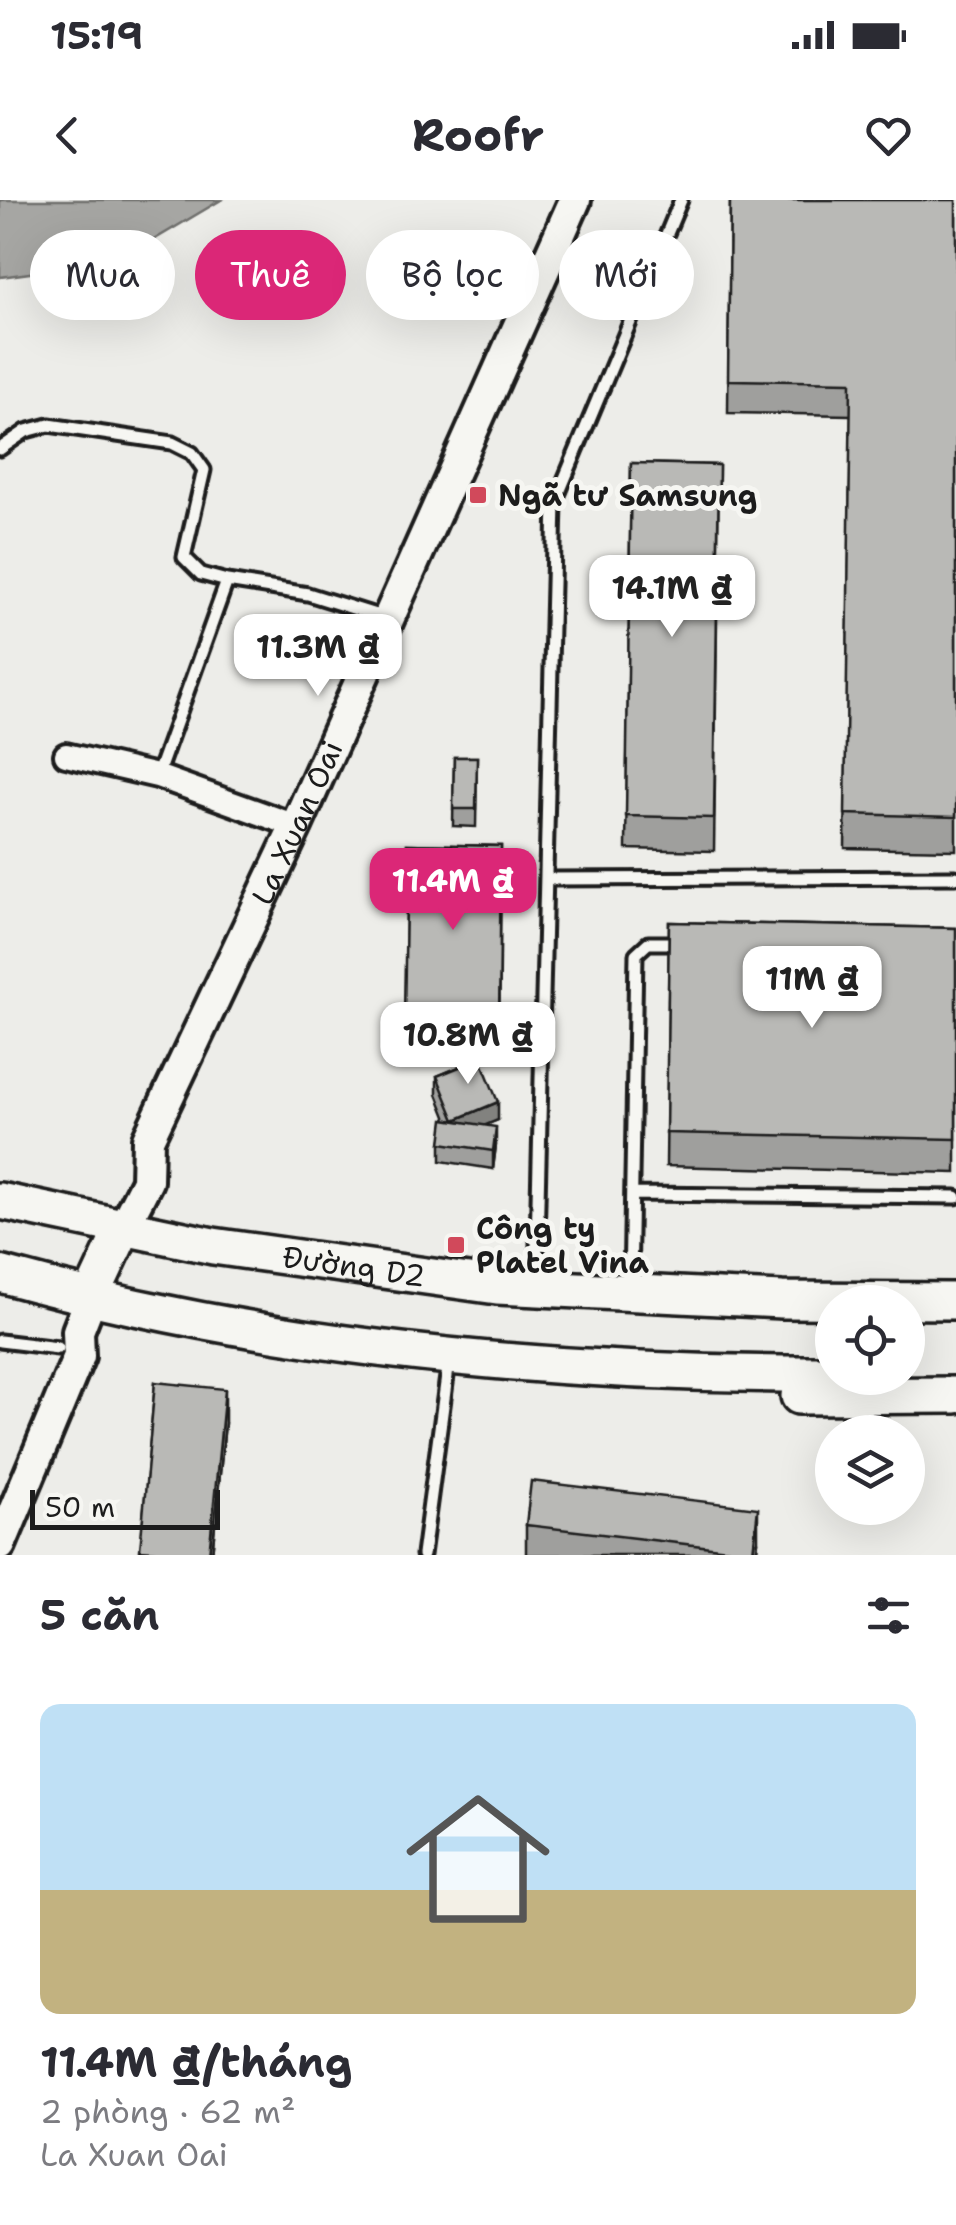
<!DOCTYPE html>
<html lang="vi">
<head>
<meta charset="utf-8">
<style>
	:root { --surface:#fff; --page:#f7f7f7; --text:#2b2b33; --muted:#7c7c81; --line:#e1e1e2; --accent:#db2777 }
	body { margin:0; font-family:"Shantell Sans",sans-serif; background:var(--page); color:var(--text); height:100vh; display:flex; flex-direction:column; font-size:38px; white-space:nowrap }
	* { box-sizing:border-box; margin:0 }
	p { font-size:32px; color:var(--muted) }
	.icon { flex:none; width:55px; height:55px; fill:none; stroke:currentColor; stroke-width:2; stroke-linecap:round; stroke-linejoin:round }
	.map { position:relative; height:1355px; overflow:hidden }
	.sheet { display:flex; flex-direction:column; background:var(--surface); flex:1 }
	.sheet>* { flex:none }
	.guide { position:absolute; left:30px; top:30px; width:898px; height:90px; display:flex; gap:20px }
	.fabs { position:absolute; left:815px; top:1085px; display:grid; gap:20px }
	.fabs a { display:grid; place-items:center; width:110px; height:110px; border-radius:50%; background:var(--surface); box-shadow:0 10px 40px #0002; font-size:50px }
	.scale { position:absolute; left:30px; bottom:25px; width:190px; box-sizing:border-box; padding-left:10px; border:5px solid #1c1c1c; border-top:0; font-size:28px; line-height:35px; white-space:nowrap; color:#1c1c1c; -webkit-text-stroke:8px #f6f6f2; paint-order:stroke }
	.price { position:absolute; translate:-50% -85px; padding:0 22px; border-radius:20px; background:#fff; color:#222; font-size:32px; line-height:65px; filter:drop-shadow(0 2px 5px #0008) }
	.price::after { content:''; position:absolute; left:50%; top:60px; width:30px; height:22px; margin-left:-15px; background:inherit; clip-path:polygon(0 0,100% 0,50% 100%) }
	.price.selected { background:var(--accent); color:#fff }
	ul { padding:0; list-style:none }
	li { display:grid; align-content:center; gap:20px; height:530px; padding:0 40px }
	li+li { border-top:2px solid var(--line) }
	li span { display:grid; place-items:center; height:310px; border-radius:20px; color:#555 }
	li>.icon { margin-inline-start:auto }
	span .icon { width:180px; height:180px; fill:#fffc; stroke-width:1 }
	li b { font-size:42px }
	h2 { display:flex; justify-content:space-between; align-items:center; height:120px; padding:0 40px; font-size:42px }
	.pill { padding:0 35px; border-radius:45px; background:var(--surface); box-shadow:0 10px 40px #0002; font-size:35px; line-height:90px }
	.pill.selected { background:var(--accent); color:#fff }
	.status { display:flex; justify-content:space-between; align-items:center; height:70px; padding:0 50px; background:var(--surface); direction:ltr }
	.status svg { height:28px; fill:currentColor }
	header { display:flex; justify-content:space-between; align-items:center; height:130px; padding:0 40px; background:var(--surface); font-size:45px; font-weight:700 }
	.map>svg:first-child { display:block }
	.water { fill:#a6a6a3; stroke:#6f6f6d; stroke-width:2.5 }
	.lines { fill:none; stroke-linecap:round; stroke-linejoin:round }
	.lane-casing { stroke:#1c1c1c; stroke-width:19 }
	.street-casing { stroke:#1c1c1c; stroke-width:30 }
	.secondary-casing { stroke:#1c1c1c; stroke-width:38 }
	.primary-casing { stroke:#1c1c1c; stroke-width:42 }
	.lane { stroke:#f6f6f2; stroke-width:11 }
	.street { stroke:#f6f6f2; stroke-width:22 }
	.secondary { stroke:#f6f6f2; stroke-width:30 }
	.primary { stroke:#f6f6f2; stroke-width:35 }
	.wall { fill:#9f9f9d; stroke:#1c1c1c; stroke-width:2.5 }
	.shaded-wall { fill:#82827f; stroke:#1c1c1c; stroke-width:2.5 }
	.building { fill:#b9b9b6; stroke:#1c1c1c; stroke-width:2.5 }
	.poi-dot { fill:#d1495b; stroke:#f6f6f2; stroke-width:4 }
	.labels { text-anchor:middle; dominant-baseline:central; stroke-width:10; stroke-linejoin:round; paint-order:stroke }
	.poi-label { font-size:30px; font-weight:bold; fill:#1c1c1c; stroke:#f6f6f2; text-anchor:start }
	.street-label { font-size:30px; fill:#1c1c1c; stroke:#f6f6f2 }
</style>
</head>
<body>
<div class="status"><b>15:19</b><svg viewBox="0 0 49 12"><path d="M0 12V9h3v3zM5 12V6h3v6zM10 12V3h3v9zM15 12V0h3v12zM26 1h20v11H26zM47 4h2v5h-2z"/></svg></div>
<header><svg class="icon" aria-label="back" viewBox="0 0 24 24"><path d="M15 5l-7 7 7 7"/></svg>Roofr<svg class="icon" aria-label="heart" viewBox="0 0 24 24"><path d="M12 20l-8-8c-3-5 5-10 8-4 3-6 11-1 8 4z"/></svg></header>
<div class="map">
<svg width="956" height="1355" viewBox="0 0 956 1355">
	<rect width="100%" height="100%" fill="#edede9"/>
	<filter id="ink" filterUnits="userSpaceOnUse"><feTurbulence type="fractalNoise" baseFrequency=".01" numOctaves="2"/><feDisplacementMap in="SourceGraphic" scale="20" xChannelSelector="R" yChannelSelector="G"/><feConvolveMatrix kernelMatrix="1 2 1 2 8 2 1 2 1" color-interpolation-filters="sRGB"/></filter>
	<g filter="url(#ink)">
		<path class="water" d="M 0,0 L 221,0 L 118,61 L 0,77 Z"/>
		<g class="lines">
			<g class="lane-casing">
				<path id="lane" d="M 0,249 L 26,231 L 49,225 L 172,243 L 192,253 L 204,270 L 184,357 L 201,374 L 227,381 L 157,576
					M 227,381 L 308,394 L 385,418
					M 547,679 L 956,677
					M 634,994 L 956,997
					M 536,1085 L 555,302 L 681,0
					M 630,1088 L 636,754 L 648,743 L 684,743
					M 0,1141 L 58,1148
					M 423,1355 L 449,1161"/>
			</g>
			<g class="street-casing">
				<path id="street" d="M 66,555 L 157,576 L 296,626"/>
			</g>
			<g class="secondary-casing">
				<g id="secondary">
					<path id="s1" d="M 125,1024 L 147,981 L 148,939 L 296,626 L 575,0"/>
					<path d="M 0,1345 L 79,1156 L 78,1131 L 92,1095"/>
				</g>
			</g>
			<g class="primary-casing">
				<g id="primary">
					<path id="s2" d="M 0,1001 L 213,1046 L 497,1086 L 782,1100 L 956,1101"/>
					<path d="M 0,1074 C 268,1148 555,1175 832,1174"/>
					<path d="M 92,1095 L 125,1024"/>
					<path d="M 799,1196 L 956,1195"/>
				</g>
			</g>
			<use href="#lane" class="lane"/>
			<use href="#street" class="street"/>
			<use href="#secondary" class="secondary"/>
			<use href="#primary" class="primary"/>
		</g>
		<path class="wall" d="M 730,0 L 956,0 L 956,650 L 845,648 L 851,215 L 728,213 Z
			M 631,263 L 719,265 L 714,651 L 626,649 Z
			M 454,557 L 477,557 L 476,627 L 453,626 Z
			M 407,644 L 501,646 L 499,855 L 479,854 L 498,920 L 485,925 L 496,945 L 493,969 L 441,961 L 441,943 L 447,919 L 437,894 L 437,876 L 459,867 L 459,858 L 468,854 L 404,853 Z
			M 669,722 L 956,728 L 956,973 L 666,966 Z
			M 155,1182 L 225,1223 L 212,1355 L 140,1355 Z
			M 526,1325 L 758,1342 L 756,1355 L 526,1355 Z"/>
		<path class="shaded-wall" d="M 498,902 L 498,920 L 455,938 L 455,920 Z
			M 496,927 L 496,945 L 493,969 L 493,951 Z
			M 225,1189 L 225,1223 L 212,1355 L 209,1355 Z
			M 758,1308 L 758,1342 L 756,1355 L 753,1355 Z"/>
		<path class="building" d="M 730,0 L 956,0 L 956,617 L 845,614 L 851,182 L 728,180 Z
			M 631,263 L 719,265 L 714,618 L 626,616 Z
			M 454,557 L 477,557 L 476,609 L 453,609 Z
			M 407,644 L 501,646 L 499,821 L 404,819 Z
			M 669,722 L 956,728 L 956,939 L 666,933 Z
			M 477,850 L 498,902 L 455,920 L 437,876 L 462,866 L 459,858 Z
			M 444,919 L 496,927 L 493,951 L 441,943 Z
			M 155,1182 L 225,1189 L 209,1355 L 140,1350 Z
			M 531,1281 L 758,1308 L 753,1352 L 526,1325 Z"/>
	</g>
	<g class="poi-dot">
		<rect x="468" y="285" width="20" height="20" rx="5"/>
		<rect x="446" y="1035" width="20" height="20" rx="5"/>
	</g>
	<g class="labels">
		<g class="poi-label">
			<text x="498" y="295">Ngã tư Samsung</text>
			<text x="476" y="1028">Công ty<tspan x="476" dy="34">Platel Vina</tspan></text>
		</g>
		<g class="street-label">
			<text stroke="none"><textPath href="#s1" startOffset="440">La Xuan Oai</textPath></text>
			<text stroke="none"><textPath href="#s2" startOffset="360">Đường D2</textPath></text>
		</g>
	</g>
</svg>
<div class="fabs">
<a><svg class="icon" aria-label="locate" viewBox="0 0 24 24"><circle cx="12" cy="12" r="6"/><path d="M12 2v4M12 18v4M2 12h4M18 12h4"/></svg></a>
<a><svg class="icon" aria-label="layers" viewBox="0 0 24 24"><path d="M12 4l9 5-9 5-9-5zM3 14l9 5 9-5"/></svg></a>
</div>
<div class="scale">50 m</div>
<b class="price" style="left:672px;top:440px">14.1M ₫</b>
<b class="price" style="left:318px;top:499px">11.3M ₫</b>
<b class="price selected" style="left:453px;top:733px">11.4M ₫</b>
<b class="price" style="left:812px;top:831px">11M ₫</b>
<b class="price" style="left:468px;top:887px">10.8M ₫</b>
<div class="guide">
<a class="pill">Mua</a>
<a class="pill selected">Thuê</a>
<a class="pill">Bộ lọc</a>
<a class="pill">Mới</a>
</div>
</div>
<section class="sheet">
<h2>5 căn<svg class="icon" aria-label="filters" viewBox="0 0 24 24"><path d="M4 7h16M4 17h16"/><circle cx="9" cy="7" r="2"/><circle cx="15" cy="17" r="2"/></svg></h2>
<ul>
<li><span style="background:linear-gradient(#bfe0f5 60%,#c2b280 0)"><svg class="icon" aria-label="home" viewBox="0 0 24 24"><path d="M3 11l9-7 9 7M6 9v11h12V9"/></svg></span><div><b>11.4M ₫/tháng</b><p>2 phòng · 62 m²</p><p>La Xuan Oai</p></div></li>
</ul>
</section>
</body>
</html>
